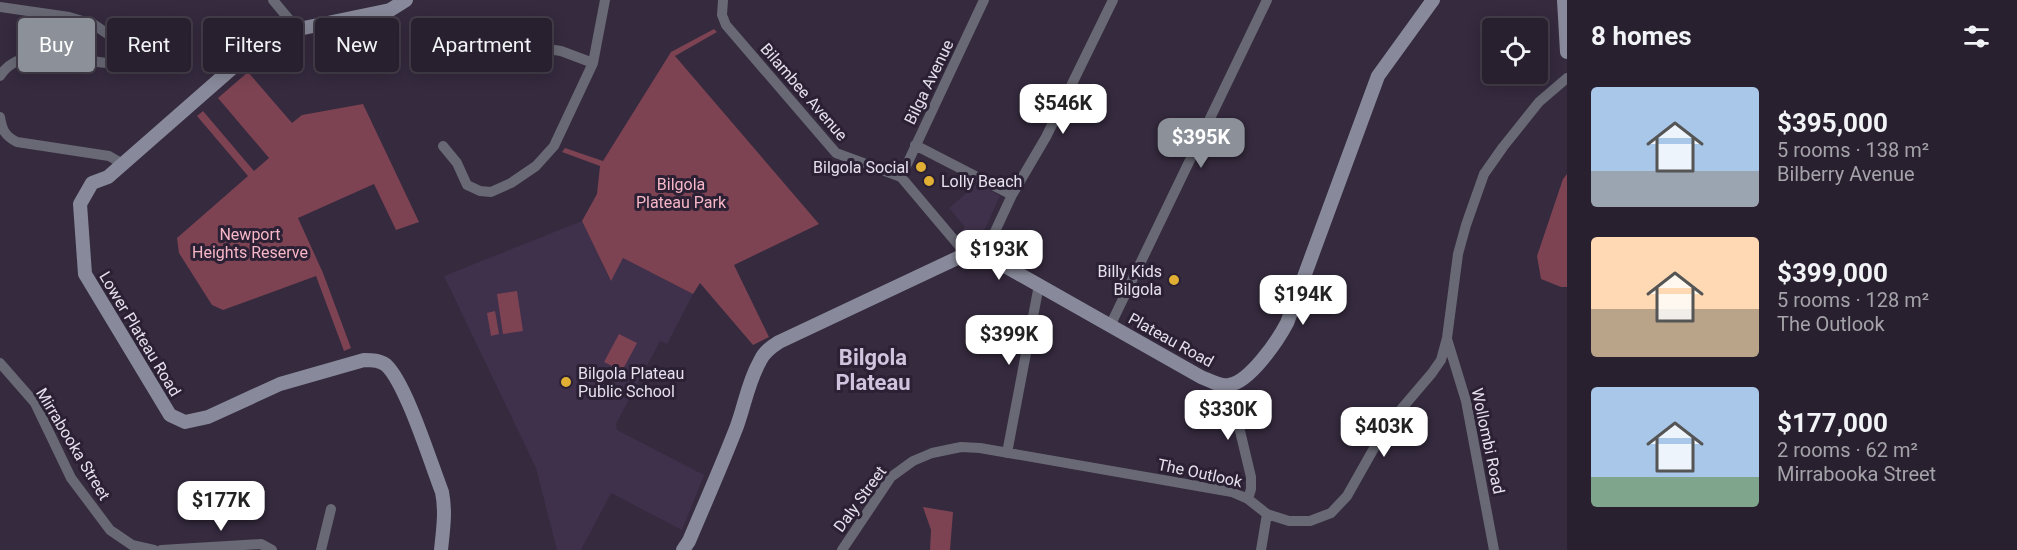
<!DOCTYPE html>
<html lang="en">
<head>
<meta charset="utf-8">
<style>
	:root { --surface:#28202e; --page:#342d3a; --text:#f1f3f6; --muted:#a5a3aa; --line:#443e4a; --accent:#8c9099 }
	body { margin:0; font-family:Roboto,sans-serif; background:var(--page); color:var(--text); height:100vh; display:flex; flex-direction:column; font-size:22px; white-space:nowrap }
	* { box-sizing:border-box; margin:0 }
	p { font-size:20px; color:var(--muted) }
	.icon { flex:none; width:33px; height:33px; fill:none; stroke:currentColor; stroke-width:2; stroke-linecap:round; stroke-linejoin:round }
	.map { position:relative; flex:1; overflow:hidden }
	.side { display:flex; flex-direction:column; background:var(--surface); width:450px }
	.side>* { flex:none }
	.hud { position:absolute; left:18px; top:18px; width:570px; height:54px; display:flex; gap:12px }
	.fabs { position:absolute; left:1482px; top:18px; display:grid; gap:12px }
	.fabs a { display:grid; place-items:center; width:66px; height:66px; border-radius:6px; background:var(--surface); box-shadow:0 3px 15px #0003,0 0 0 2px var(--line); font-size:30px }
	.price { position:absolute; translate:-50% -51px; padding:0 14px; border-radius:12px; background:#fff; color:#222; font-size:20px; line-height:39px; filter:drop-shadow(0 2px 3px #0008) }
	.price::after { content:''; position:absolute; left:50%; top:36px; width:18px; height:14px; margin-left:-9px; background:inherit; clip-path:polygon(0 0,100% 0,50% 100%) }
	.price.selected { background:var(--accent); color:#fff }
	ul { padding:0; list-style:none }
	li { display:flex; align-items:center; gap:18px; height:150px; padding:0 24px }
	li span { display:grid; place-items:center; flex:none; width:168px; height:120px; border-radius:6px; color:#555 }
	li>.icon { margin-inline-start:auto }
	span .icon { width:72px; height:72px; fill:#fffc; stroke-width:1 }
	li b { font-size:26px }
	h2 { display:flex; justify-content:space-between; align-items:center; height:72px; padding:0 24px; font-size:26px }
	.pill { padding:0 21px; border-radius:6px; background:var(--surface); box-shadow:0 3px 15px #0003,0 0 0 2px var(--line); font-size:21px; line-height:54px }
	.pill.selected { background:var(--accent); color:#fff }
	main { display:flex; flex:1; min-height:0 }
	.map>svg:first-child { display:block }
	.built { fill:#3f314b }
	.green { fill:#7d4353 }
	.lines { fill:none; stroke-linecap:round; stroke-linejoin:round }
	.street { stroke:#686974; stroke-width:10 }
	.secondary { stroke:#888a9b; stroke-width:14 }
	.poi-dot { fill:#e1af34; stroke:#2b2034; stroke-width:2 }
	.labels { text-anchor:middle; dominant-baseline:central; stroke-width:6; stroke-linejoin:round; paint-order:stroke }
	.street-label { font-size:16px; fill:#e6e0ed; stroke:#2b2034 }
	.poi-label { font-size:16px; fill:#e6e0ed; stroke:#2b2034; text-anchor:end }
	.park-label { font-size:16px; fill:#f7b7c6; stroke:#2b2034 }
	.district-label { font-size:22px; font-weight:bold; fill:#d0c3dd; stroke:#2b2034 }
</style>
</head>
<body>
<main>
<div class="map">
<svg width="1567" height="550" viewBox="0 0 1567 550">
	<rect width="100%" height="100%" fill="#352a3e"/>
	<path class="built" d="M 978,183 L 1000,196 L 982,235 L 971,239 L 964,238 L 960,233 L 965,227 L 949,208 Z
		M 582,221 L 610,280 L 623,258 L 693,294 L 667,344 L 660,341 L 616,424 L 617,430 L 704,475 L 682,530 L 611,493 L 581,550 L 557,550 L 536,468 L 444,276 Z"/>
	<path class="green" d="M 714,29 L 717,32 L 675,56 L 819,224 L 734,265 L 769,337 L 753,345 L 700,283 L 693,294 L 623,258 L 611,281 L 582,221 L 597,194 L 600,166 L 562,152 L 565,148 L 603,161 L 671,52 Z
		M 248,72 L 292,123 L 302,115 L 363,104 L 419,222 L 396,230 L 374,184 L 298,218 L 323,273 L 351,348 L 344,351 L 316,276 L 223,310 L 212,305 L 179,253 L 177,238 L 248,176 L 197,116 L 203,111 L 254,171 L 269,158 L 218,98 Z
		M 1567,174 L 1567,287 L 1561,287 L 1541,279 L 1537,256 L 1563,179 Z
		M 517,291 L 523,331 L 503,334 L 497,294 Z
		M 495,311 L 499,334 L 491,336 L 487,313 Z
		M 619,334 L 637,343 L 622,371 L 604,362 Z
		M 923,507 L 953,512 L 950,550 L 930,550 L 931,530 Z"/>
	<g class="lines">
		<path class="street" d="M 273,0 L 297,29
			M 723,0 L 722,15 L 726,25 L 836,153 L 901,177 L 966,254
			M 0,7 L 69,17 L 93,24 L 121,43 L 124,55 L 120,63 C 104,65 89,60 74,57 C 50,52 14,53 0,76
			M 534,47 L 561,51 L 593,63
			M 0,117 C 2,130 5,136 17,142 L 109,156 L 123,164
			M 915,145 L 1012,195
			M 443,146 L 457,163 L 467,185 L 480,191 L 491,192 L 511,183 L 536,166 L 554,146 L 593,63 L 605,0
			M 901,177 L 984,0
			M 984,255 L 1012,195 L 1046,137 L 1113,0
			M 1110,326 L 1267,0
			M 1447,339 L 1466,401 L 1494,550
			M 0,363 L 35,403 L 71,478 L 110,530 L 132,545 L 154,550
			M 1229,385 L 1251,477 L 1251,489 L 1248,499
			M 1007,453 L 1039,285
			M 161,550 L 261,544 L 272,550
			M 321,550 L 331,509
			M 842,550 L 891,477 L 913,461 L 932,453 L 961,447 L 980,448 L 1232,492 L 1248,499 L 1267,514 L 1289,521 L 1310,521 L 1331,513 L 1347,496 L 1386,427 L 1432,373 L 1441,360 L 1447,338 L 1458,254 L 1466,225 L 1484,174 L 1503,147 L 1539,102 L 1567,78
			M 1261,550 L 1267,514"/>
		<path class="secondary" d="M 406,0 L 390,10 L 270,35 L 108,177 L 92,183 L 80,204 L 85,274 L 170,415 L 185,422 L 208,417 L 280,384 L 364,360 C 372,360 380,360 386,365 C 406,383 431,464 442,492 C 446,512 443,530 441,550
			M 1564,0 L 1567,52
			M 683,550 L 689,541 C 705,503 722,465 737,426 C 745,404 748,382 760,361 C 764,352 771,347 779,342 L 966,254 L 984,255 L 996,261 L 1201,377 C 1209,380 1220,387 1229,385 C 1250,382 1278,340 1287,323 L 1378,76 L 1433,0"/>
	</g>
	<g class="poi-dot">
		<circle cx="921" cy="167" r="6"/>
		<circle cx="929" cy="181" r="6"/>
		<circle cx="1174" cy="280" r="6"/>
		<circle cx="566" cy="382" r="6"/>
	</g>
	<g class="labels">
		<g class="street-label">
			<text transform="translate(929 82) rotate(-64)">Bilga Avenue</text>
			<text transform="translate(804 92) rotate(49)">Bilambee Avenue</text>
			<text transform="translate(140 334) rotate(59)">Lower Plateau Road</text>
			<text transform="translate(1171 340) rotate(29)">Plateau Road</text>
			<text transform="translate(1488 441) rotate(78)">Wollombi Road</text>
			<text transform="translate(73 444) rotate(59)">Mirrabooka Street</text>
			<text transform="translate(1200 473) rotate(12)">The Outlook</text>
			<text transform="translate(860 499) rotate(-54)">Daly Street</text>
		</g>
		<g class="poi-label">
			<text x="909" y="167">Bilgola Social</text>
			<text x="941" y="181" text-anchor="start">Lolly Beach</text>
			<text x="1162" y="271">Billy Kids<tspan x="1162" dy="18">Bilgola</tspan></text>
			<text x="578" y="373" text-anchor="start">Bilgola Plateau<tspan x="578" dy="18">Public School</tspan></text>
		</g>
		<g class="park-label">
			<text x="681" y="184">Bilgola<tspan x="681" dy="18">Plateau Park</tspan></text>
			<text x="250" y="234">Newport<tspan x="250" dy="18">Heights Reserve</tspan></text>
		</g>
		<g class="district-label">
			<text x="873" y="357">Bilgola<tspan x="873" dy="25">Plateau</tspan></text>
		</g>
	</g>
</svg>
<div class="fabs">
<a><svg class="icon" aria-label="locate" viewBox="0 0 24 24"><circle cx="12" cy="12" r="6"/><path d="M12 2v4M12 18v4M2 12h4M18 12h4"/></svg></a>
</div>
<b class="price" style="left:1063px;top:135px">$546K</b>
<b class="price selected" style="left:1201px;top:169px">$395K</b>
<b class="price" style="left:999px;top:281px">$193K</b>
<b class="price" style="left:1303px;top:326px">$194K</b>
<b class="price" style="left:1009px;top:366px">$399K</b>
<b class="price" style="left:1228px;top:441px">$330K</b>
<b class="price" style="left:1384px;top:458px">$403K</b>
<b class="price" style="left:221px;top:532px">$177K</b>
<div class="hud">
<a class="pill selected">Buy</a>
<a class="pill">Rent</a>
<a class="pill">Filters</a>
<a class="pill">New</a>
<a class="pill">Apartment</a>
</div>
</div>
<section class="side">
<h2>8 homes<svg class="icon" aria-label="filters" viewBox="0 0 24 24"><path d="M4 7h16M4 17h16"/><circle cx="9" cy="7" r="2"/><circle cx="15" cy="17" r="2"/></svg></h2>
<ul>
<li><span style="background:linear-gradient(#a9c7e8 70%,#9aa5b1 0)"><svg class="icon" aria-label="home" viewBox="0 0 24 24"><path d="M3 11l9-7 9 7M6 9v11h12V9"/></svg></span><div><b>$395,000</b><p>5 rooms · 138 m²</p><p>Bilberry Avenue</p></div></li>
<li><span style="background:linear-gradient(#ffd9b3 60%,#b9a48a 0)"><svg class="icon" aria-label="home" viewBox="0 0 24 24"><path d="M3 11l9-7 9 7M6 9v11h12V9"/></svg></span><div><b>$399,000</b><p>5 rooms · 128 m²</p><p>The Outlook</p></div></li>
<li><span style="background:linear-gradient(#a9c7e8 75%,#7fa58c 0)"><svg class="icon" aria-label="home" viewBox="0 0 24 24"><path d="M3 11l9-7 9 7M6 9v11h12V9"/></svg></span><div><b>$177,000</b><p>2 rooms · 62 m²</p><p>Mirrabooka Street</p></div></li>
</ul>
</section>
</main>
</body>
</html>
